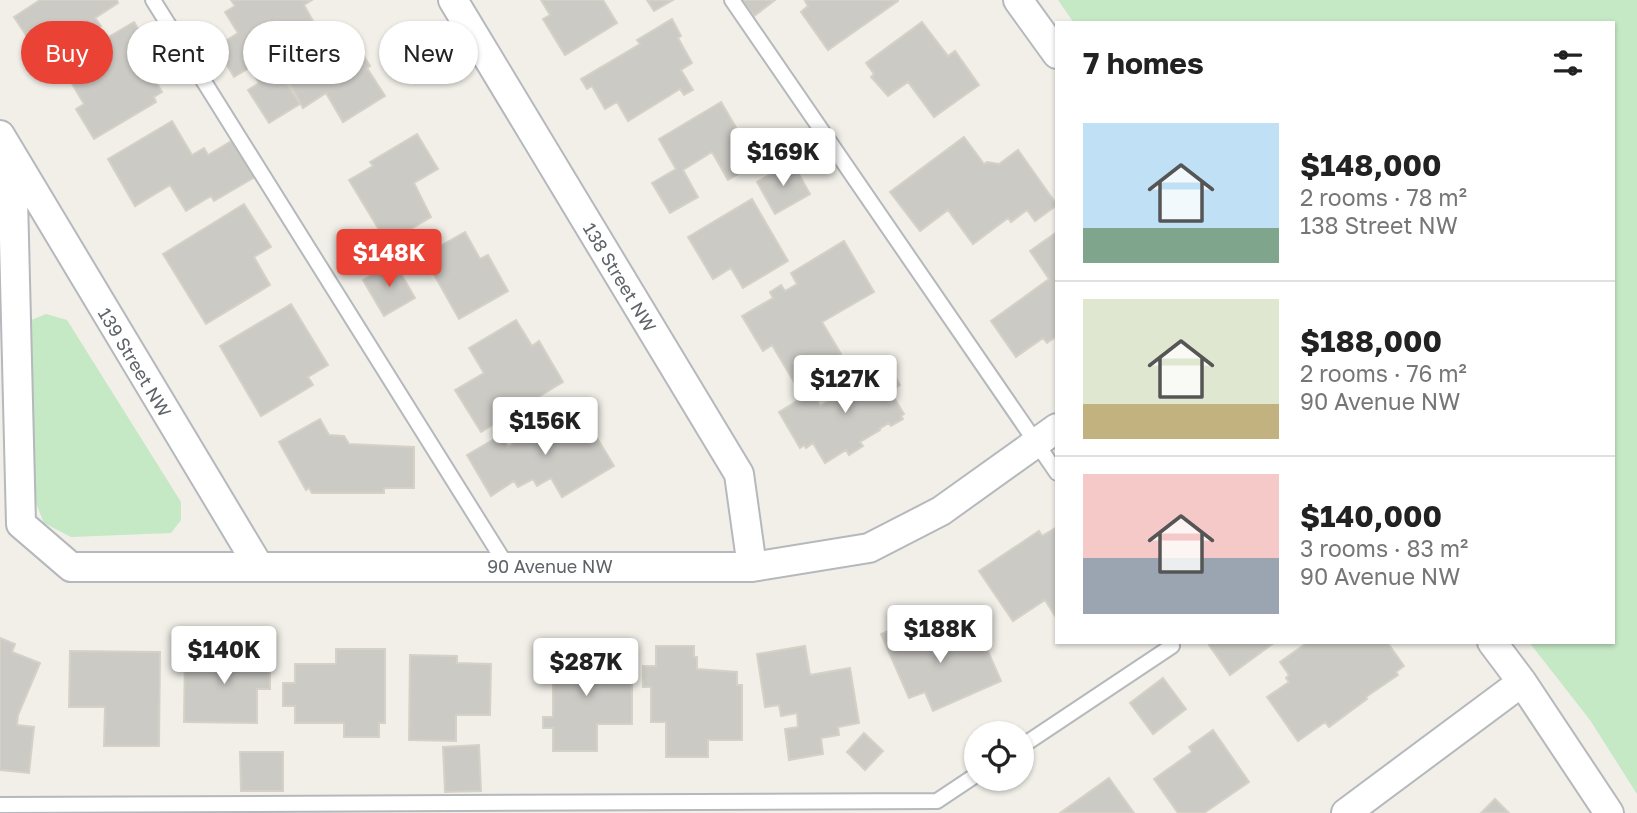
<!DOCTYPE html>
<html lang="en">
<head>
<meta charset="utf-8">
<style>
	:root { --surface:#fff; --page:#f6f6f6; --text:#222; --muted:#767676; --line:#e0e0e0; --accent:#ea4335 }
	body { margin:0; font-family:"Golos Text",sans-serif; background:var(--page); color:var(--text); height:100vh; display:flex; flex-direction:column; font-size:26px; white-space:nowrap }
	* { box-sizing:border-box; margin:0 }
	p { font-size:23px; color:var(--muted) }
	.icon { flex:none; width:38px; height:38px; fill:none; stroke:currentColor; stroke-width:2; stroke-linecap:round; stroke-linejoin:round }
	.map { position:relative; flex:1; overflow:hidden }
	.details { position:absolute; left:1055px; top:21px; width:560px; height:623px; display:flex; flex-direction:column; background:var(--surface); border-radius:0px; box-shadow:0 2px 5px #0004 }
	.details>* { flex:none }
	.top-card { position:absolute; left:21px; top:21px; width:665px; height:63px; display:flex; gap:14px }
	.buttons { position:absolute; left:964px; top:721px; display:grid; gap:14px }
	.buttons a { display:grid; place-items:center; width:70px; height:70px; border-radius:50%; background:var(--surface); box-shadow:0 2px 5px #0004; font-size:35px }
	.price { position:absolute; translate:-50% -60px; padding:0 16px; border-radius:7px; background:#fff; color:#222; font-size:23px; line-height:46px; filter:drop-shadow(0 2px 4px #0008) }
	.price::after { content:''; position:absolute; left:50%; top:42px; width:21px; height:16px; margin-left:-10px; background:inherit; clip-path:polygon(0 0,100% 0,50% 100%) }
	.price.on { background:var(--accent); color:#fff }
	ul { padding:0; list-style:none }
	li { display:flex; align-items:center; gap:21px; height:175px; padding:0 28px }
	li+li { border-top:2px solid var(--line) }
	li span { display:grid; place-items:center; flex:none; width:196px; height:140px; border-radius:0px; color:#555 }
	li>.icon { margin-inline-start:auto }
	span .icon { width:84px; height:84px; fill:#fffc; stroke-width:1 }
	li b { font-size:30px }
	h2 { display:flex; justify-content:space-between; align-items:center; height:84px; padding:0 28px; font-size:30px }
	.tag { padding:0 24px; border-radius:32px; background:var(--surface); box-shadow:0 2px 5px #0004; font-size:24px; line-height:63px }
	.tag.on { background:var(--accent); color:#fff }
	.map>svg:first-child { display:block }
	.green { fill:#c5e8c5 }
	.building { fill:#cccac5; stroke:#d6d1c6; stroke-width:2 }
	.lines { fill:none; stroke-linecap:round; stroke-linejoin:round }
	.service-casing { stroke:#b5b8bc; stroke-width:18 }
	.minor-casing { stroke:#b5b8bc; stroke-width:32 }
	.service { stroke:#fff; stroke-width:14 }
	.minor { stroke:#fff; stroke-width:28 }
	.labels { text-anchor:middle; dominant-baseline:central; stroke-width:5; stroke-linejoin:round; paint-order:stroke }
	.street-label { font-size:18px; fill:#5f6368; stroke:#fff }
</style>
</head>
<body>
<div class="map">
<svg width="1637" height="813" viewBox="0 0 1637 813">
	<rect width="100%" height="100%" fill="#f1efe8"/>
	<path class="green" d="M 1058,0 L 1637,0 L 1637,794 L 1590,720 L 1529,642 L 1614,642 L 1614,23 L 1074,23 Z
		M 46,314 L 67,320 L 181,502 L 181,520 L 171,533 L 71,537 L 44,523 L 33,496 L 29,321 Z"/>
	<path class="building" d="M 40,0 L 117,0 L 118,3 L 95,18 L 101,26 L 64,50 L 56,40 L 37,52 L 14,17 Z
		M 231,0 L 312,0 L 304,5 L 314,23 L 266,52 L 269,56 L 234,77 L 216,47 L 238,33 L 225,12 L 235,6 Z
		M 541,0 L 603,0 L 617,23 L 565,55 L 543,19 L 550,15 Z
		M 647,0 L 673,0 L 654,11 Z
		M 742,0 L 775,0 L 754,16 Z
		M 807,0 L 898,0 L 898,1 L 828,50 L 801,12 L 808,6 L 805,1 Z
		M 672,19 L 681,36 L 678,38 L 692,63 L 681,70 L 693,90 L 684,95 L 680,89 L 628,121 L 617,102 L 605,109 L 592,86 L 587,89 L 581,79 L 640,44 L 637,40 Z
		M 134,22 L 160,65 L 150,72 L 162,92 L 154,97 L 156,102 L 94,139 L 76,109 L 84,104 L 61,65 Z
		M 922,22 L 948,56 L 955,51 L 979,85 L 934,117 L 908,82 L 888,96 L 871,77 L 874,74 L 866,63 Z
		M 347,29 L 370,66 L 367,68 L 385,96 L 343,122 L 326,93 L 303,108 L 280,66 Z
		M 266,65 L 273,75 L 279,71 L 300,104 L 269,123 L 248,90 L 259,83 L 253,73 Z
		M 721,102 L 757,163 L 728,180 L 712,152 L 683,170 L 698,197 L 670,213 L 652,183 L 676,169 L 659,139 Z
		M 172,121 L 192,155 L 204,148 L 208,155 L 233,140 L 255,177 L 214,201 L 211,196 L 186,211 L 170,185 L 135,206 L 108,159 Z
		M 417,134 L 438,169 L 414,183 L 431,217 L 387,243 L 349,180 L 373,166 L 370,162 Z
		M 964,137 L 984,164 L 987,162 L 999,164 L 1018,150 L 1057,205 L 1035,221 L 1027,210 L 1011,222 L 1008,218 L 973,244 L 948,210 L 920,231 L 890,192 Z
		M 792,162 L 810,194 L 775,214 L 757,182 Z
		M 752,199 L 788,261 L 743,288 L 731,268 L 713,279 L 688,237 Z
		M 244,204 L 271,247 L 254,257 L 270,285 L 206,324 L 163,254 Z
		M 465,232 L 480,259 L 488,255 L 508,291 L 459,319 L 423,255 L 431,251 L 426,243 L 436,237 L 440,246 Z
		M 1057,232 L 1057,336 L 1047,343 L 1043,338 L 1016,357 L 991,321 L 1049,279 L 1030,251 Z
		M 844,241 L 874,292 L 822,322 L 841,354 L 794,382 L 772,345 L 763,351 L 742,316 L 773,298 L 770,292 L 781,285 L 785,291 L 797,284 L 791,273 Z
		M 394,262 L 415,298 L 384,316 L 363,280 Z
		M 291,304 L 328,365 L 308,377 L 313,385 L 261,416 L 220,346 Z
		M 516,320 L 532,346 L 539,341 L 563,382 L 481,432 L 455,390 L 484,373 L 469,348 Z
		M 887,363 L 900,385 L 890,391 L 904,414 L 901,416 L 903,419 L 891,426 L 889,423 L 879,429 L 880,430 L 860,442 L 863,446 L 849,455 L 846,450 L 825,463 L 813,443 L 806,448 L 804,445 L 800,448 L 779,412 L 812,392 L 820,406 L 839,395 L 838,392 Z
		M 577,405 L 614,466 L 562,497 L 551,478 L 537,486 L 533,479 L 518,487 L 514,481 L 491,496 L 467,455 L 501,435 L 508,447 L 526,436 L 528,439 L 548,427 L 546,424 Z
		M 320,419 L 329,435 L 344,436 L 349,444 L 414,447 L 414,488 L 384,488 L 384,493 L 312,493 L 309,488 L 306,490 L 279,442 Z
		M 1057,527 L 1057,619 L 1045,600 L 1013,621 L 979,571 L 1039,531 L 1042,536 Z
		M 918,618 L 934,654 L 980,633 L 1001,681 L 933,711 L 925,692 L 909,698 L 881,634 Z
		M 0,638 L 15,644 L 12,652 L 40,663 L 18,715 L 17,725 L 34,727 L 29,773 L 0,770 Z
		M 1213,642 L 1275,642 L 1230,675 L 1209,645 Z
		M 1308,642 L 1387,642 L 1404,666 L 1396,672 L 1398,675 L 1366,697 L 1367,699 L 1329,727 L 1325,722 L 1298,741 L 1267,697 L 1289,682 L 1286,678 L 1289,675 L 1280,662 Z
		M 553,645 L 601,645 L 601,673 L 632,673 L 632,724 L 597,724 L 597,751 L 553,751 L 553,728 L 543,728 L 543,717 L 553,717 Z
		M 656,646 L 694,646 L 694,657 L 697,657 L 697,669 L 737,672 L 737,685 L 742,685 L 742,740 L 708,740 L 708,757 L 666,757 L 666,722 L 651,722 L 651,687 L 643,687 L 643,666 L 656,666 Z
		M 805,646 L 810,675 L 850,668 L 859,723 L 838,727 L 839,735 L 821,738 L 823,754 L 789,760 L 785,729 L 798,727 L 797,713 L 781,716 L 779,705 L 765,707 L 757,654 Z
		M 336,649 L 385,649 L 385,723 L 379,723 L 379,737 L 344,737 L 344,723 L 295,723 L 295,706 L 283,706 L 283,683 L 295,683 L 295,664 L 336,664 Z
		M 70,651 L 160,652 L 159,746 L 104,746 L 105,707 L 69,707 Z
		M 185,651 L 270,652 L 270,689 L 257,689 L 257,723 L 184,722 Z
		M 410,655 L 457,656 L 457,663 L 491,664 L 490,715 L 456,715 L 456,741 L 409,740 Z
		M 1163,678 L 1186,709 L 1153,734 L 1130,703 Z
		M 1213,730 L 1249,782 L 1204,813 L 1178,813 L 1154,779 L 1192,752 L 1189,747 Z
		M 864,733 L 883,751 L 865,770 L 847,752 Z
		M 479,745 L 481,791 L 445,792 L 443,747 Z
		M 240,752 L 283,752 L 283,791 L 241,791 Z
		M 1109,778 L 1134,813 L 1060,813 Z
		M 1495,799 L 1509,813 L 1481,813 Z"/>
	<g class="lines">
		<g class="service-casing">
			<path id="service" d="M 153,0 L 507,566
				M 732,0 L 1057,473
				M 1022,746 L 1172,646 L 1170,642
				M 0,805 L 937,801 L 976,775"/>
		</g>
		<g class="minor-casing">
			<path id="minor" d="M 453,0 L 739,474 L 752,567
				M 1018,0 L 1057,54
				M 0,135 L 258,565
				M 12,158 L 21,524 L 71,567 L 752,567 L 869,548 L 941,511 L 1057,428
				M 1492,642 L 1522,682 L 1609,813
				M 1346,813 L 1522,682"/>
		</g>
		<use href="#service" class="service"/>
		<use href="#minor" class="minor"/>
	</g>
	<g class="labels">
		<g class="street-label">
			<text transform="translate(620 277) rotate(59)">138 Street NW</text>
			<text transform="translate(135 362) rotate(59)">139 Street NW</text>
			<text x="550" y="566">90 Avenue NW</text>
		</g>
	</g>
</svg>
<div class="buttons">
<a><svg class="icon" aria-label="locate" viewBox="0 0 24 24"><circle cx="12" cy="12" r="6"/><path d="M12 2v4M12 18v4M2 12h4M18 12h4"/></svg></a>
</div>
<b class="price" style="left:783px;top:188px">$169K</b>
<b class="price on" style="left:389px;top:289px">$148K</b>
<b class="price" style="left:845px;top:415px">$127K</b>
<b class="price" style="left:545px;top:457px">$156K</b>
<b class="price" style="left:940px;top:665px">$188K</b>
<b class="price" style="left:224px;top:686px">$140K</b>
<b class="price" style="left:586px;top:698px">$287K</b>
<div class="top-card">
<a class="tag on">Buy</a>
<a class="tag">Rent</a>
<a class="tag">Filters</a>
<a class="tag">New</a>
</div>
<section class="details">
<h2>7 homes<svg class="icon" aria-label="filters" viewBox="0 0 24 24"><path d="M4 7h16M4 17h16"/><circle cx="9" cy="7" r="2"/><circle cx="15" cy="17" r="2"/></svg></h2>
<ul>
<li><span style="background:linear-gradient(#bfe0f5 75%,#7fa58c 0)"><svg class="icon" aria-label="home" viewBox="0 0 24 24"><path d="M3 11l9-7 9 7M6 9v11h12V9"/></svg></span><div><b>$148,000</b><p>2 rooms · 78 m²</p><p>138 Street NW</p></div></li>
<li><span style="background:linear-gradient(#dfe7d0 75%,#c2b280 0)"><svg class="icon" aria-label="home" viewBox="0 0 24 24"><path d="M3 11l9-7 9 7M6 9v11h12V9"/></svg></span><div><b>$188,000</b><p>2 rooms · 76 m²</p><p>90 Avenue NW</p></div></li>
<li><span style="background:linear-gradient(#f6c9c9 60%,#9aa5b1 0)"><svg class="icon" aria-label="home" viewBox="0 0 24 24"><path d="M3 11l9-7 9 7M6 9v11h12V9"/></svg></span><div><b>$140,000</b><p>3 rooms · 83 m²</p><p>90 Avenue NW</p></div></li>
</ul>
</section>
</div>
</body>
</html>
